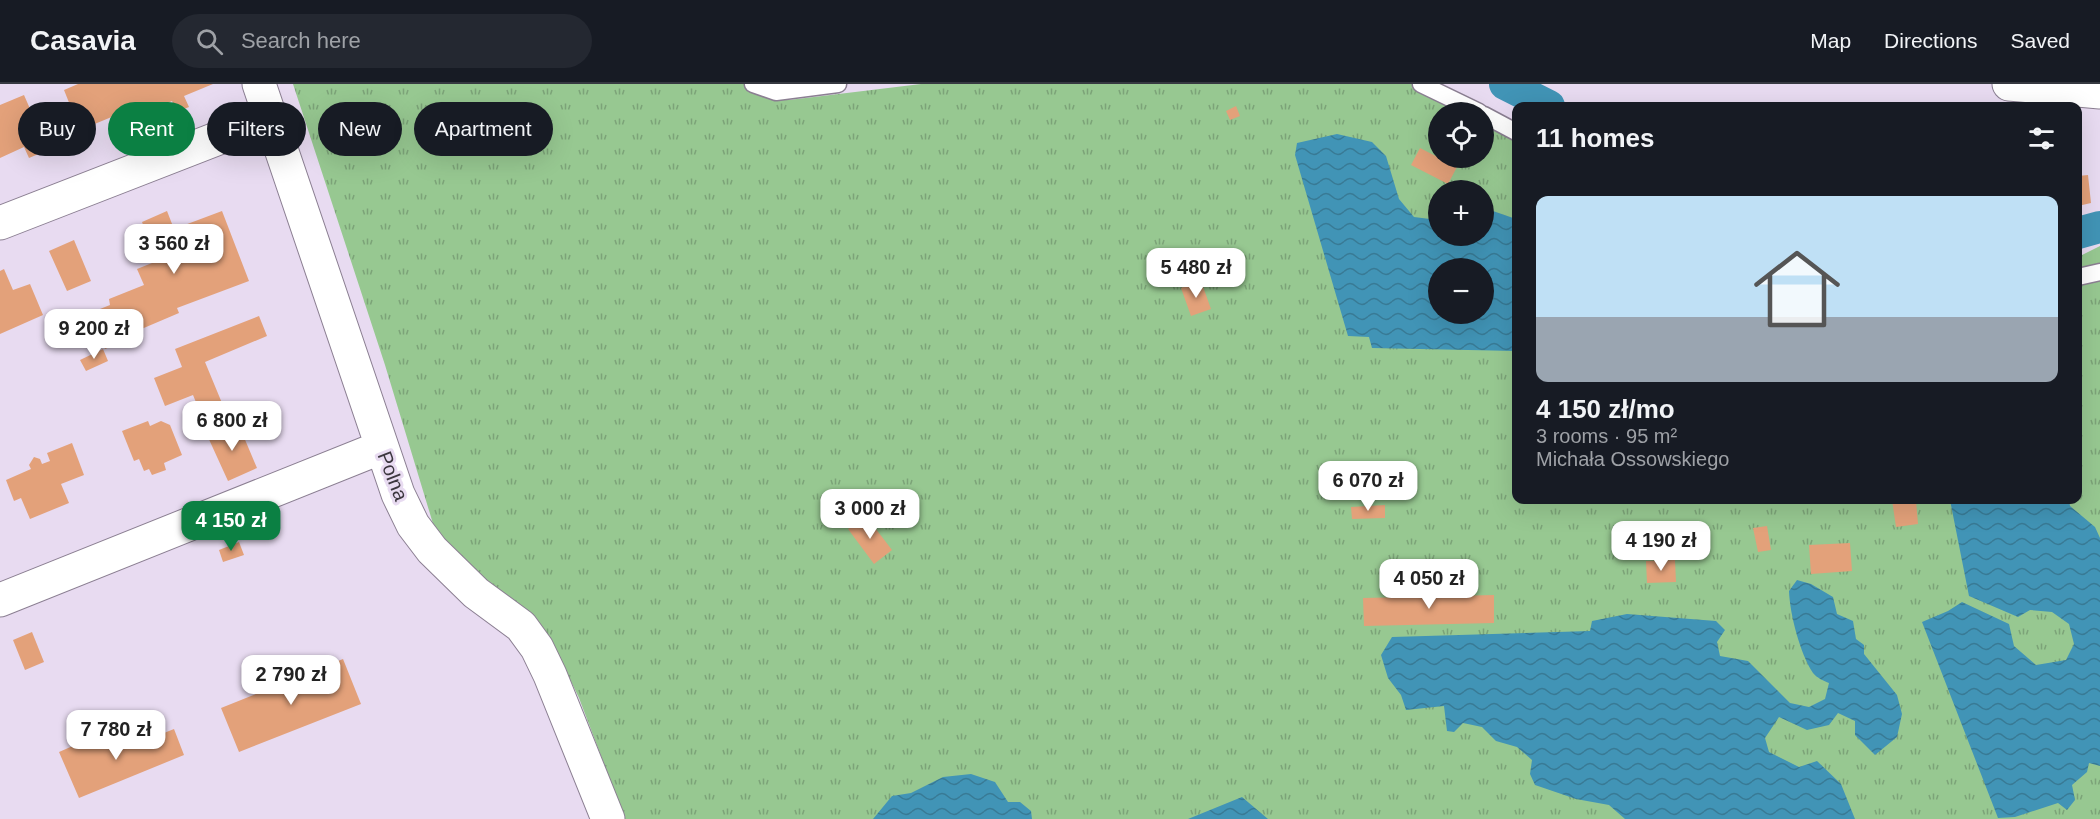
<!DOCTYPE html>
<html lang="en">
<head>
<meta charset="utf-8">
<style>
	:root { --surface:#171b24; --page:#242831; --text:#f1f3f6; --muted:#9ea1a6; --line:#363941; --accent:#0b8043 }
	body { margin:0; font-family:Helvetica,sans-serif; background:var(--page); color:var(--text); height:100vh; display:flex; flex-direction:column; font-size:22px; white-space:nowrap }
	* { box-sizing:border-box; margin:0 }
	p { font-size:20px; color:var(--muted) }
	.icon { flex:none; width:33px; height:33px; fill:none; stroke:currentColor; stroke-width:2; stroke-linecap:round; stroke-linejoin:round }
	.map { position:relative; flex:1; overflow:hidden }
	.panel { position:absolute; left:1512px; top:18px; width:570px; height:402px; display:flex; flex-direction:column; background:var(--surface); border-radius:12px; box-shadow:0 6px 24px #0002 }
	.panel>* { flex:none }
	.top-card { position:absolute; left:18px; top:18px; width:570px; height:54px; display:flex; gap:12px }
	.tools { position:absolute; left:1428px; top:18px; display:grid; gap:12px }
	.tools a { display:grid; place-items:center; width:66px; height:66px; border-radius:50%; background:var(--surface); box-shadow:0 6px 24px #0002; font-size:30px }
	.price { position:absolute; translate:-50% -51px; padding:0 14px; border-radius:12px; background:#fff; color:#222; font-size:20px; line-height:39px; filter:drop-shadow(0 2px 3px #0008) }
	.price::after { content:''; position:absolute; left:50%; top:36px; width:18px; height:14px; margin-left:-9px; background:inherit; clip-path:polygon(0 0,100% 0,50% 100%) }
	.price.on { background:var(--accent); color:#fff }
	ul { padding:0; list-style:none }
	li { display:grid; align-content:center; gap:12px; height:318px; padding:0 24px }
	li span { display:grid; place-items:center; height:186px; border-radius:12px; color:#555 }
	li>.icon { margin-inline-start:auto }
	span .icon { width:108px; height:108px; fill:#fffc; stroke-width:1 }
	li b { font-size:26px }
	h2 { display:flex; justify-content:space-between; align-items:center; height:72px; padding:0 24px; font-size:26px }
	.pill { padding:0 21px; border-radius:27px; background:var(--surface); box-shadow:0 6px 24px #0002; font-size:21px; line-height:54px }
	.pill.on { background:var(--accent); color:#fff }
	header { display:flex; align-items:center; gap:36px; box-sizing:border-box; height:84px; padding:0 30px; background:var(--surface); border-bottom:2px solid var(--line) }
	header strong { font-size:28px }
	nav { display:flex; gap:33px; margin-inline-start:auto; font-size:21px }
	.search { width:420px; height:54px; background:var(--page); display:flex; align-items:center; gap:15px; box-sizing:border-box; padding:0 21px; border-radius:33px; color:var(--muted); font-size:22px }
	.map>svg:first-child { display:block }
	.grass { fill:url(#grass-tufts); fill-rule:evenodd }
	.water { fill:url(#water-waves); fill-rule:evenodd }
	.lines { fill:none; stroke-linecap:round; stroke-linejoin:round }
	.canal { stroke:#4194b6; stroke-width:32 }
	.building { fill:#e3a17a }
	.service-casing { stroke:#8b7f92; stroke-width:19 }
	.minor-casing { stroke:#8b7f92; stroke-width:35 }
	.secondary-casing { stroke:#8b7f92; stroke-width:35 }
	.service { stroke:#fff; stroke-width:16 }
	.minor { stroke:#fff; stroke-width:33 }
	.secondary { stroke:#fff; stroke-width:33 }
	.labels { text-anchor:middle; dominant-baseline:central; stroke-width:6; stroke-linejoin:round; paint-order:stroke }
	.street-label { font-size:20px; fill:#3c373f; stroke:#e8dbf1 }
</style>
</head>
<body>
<header>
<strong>Casavia</strong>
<div class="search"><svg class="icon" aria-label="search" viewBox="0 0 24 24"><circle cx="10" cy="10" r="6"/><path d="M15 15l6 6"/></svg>Search here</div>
<nav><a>Map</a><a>Directions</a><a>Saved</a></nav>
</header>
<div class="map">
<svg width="2100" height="735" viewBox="0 0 2100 735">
	<defs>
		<pattern id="grass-tufts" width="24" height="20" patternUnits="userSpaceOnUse" patternTransform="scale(1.5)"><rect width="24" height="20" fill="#97c891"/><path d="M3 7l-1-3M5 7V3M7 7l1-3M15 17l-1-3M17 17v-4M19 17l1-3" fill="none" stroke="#7ca378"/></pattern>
		<pattern id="water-waves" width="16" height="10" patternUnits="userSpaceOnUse" patternTransform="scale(1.5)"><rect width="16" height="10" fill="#4194b6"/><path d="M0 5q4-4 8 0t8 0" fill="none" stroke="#387a95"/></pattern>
	</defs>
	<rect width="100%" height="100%" fill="#e8dbf1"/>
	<path class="grass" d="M 293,0 L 747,0 L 789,16 L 921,0 L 1437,0 L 1516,40 L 1516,416 L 2078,416 L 2078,173 L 2100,162 L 2100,735 L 625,735 L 579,614 L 550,554 L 516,521 L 480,501 L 434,443 L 385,281 ZM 1438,28 L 1484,28 L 1484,74 L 1438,74 ZM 1438,106 L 1484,106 L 1484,152 L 1438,152 ZM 1438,184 L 1484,184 L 1484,230 L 1438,230 Z"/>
	<path class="water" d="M 1337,50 L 1372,58 L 1386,72 L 1399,115 L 1414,133 L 1438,136 L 1438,152 L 1484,152 L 1484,129 L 1493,127 L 1516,135 L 1516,267 L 1372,264 L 1369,253 L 1348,252 L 1295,71 L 1297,59 ZM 1484,184 L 1484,230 L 1438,230 L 1438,184 Z
		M 1950,416 L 2069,416 L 2070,422 L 2095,443 L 2100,454 L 2100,682 L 2089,679 L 2087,688 L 2072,701 L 2075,716 L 2067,726 L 2058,719 L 2015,733 L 1998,734 L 1922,538 L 1948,527 L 1962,518 L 2009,540 L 2014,562 L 2036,581 L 2066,576 L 2074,560 L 2069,540 L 2052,528 L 2030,526 L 2018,533 L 1969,512 Z
		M 1797,496 L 1811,500 L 1833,513 L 1837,530 L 1853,537 L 1856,555 L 1864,561 L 1864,570 L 1897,611 L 1902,630 L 1897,653 L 1875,671 L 1855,651 L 1855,637 L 1838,629 L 1829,641 L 1807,646 L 1779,633 L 1765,654 L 1769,668 L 1799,683 L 1817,677 L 1841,700 L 1855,735 L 1625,735 L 1609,721 L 1576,715 L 1535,701 L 1530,690 L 1532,676 L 1517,663 L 1496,657 L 1482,643 L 1463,639 L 1454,648 L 1447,647 L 1444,622 L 1406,626 L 1401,611 L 1388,594 L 1381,571 L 1392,553 L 1590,547 L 1592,537 L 1627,530 L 1716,537 L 1725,546 L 1717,558 L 1720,572 L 1748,577 L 1790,619 L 1809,623 L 1825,615 L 1829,599 C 1824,597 1817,594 1813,589 C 1800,569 1790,531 1789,507 Z
		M 971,690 L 995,698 L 1008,718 L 1020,718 L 1031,727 L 1032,735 L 873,735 L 892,712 L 911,709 L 943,693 Z
		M 1242,713 L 1268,735 L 1188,735 Z"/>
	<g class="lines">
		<path class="canal" d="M 1505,0 L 1549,22
			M 2078,149 L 2100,143"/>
	</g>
	<path class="building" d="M 78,0 L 213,0 L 184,12 L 189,23 L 177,28 L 172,17 L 134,34 L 131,25 L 80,46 L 64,6 Z
		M 24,11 L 48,66 L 29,74 L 24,63 L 0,74 L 0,21 Z
		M 1236,22 L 1240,32 L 1230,36 L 1226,27 Z
		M 1420,64 L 1457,83 L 1448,100 L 1411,81 Z
		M 2088,91 L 2091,119 L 2078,122 L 2078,92 Z
		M 167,127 L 174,145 L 222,127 L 249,197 L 177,224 L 179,229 L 125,252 L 127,256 L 105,265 L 90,229 L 110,221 L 109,215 L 144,201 L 137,185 L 157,177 L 142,138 Z
		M 74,156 L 91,197 L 67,207 L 49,167 Z
		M 4,185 L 13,206 L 30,200 L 43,231 L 0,250 L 0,187 Z
		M 1201,197 L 1211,225 L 1191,232 L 1181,204 Z
		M 259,232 L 267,252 L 205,278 L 229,336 L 207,345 L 193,311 L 165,322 L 154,294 L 182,283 L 175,265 Z
		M 103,265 L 108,277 L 86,287 L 80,276 Z
		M 148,337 L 150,342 L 161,337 L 170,341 L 182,371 L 164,379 L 166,386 L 152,391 L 149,385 L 144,387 L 139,375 L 134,377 L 122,347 Z
		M 238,339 L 257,384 L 228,397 L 207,351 Z
		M 72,359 L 84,391 L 61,400 L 69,419 L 30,435 L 21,414 L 14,417 L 6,396 L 31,385 L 29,381 L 34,373 L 40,375 L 42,380 L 50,377 L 47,369 Z
		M 1892,416 L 1916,416 L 1918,440 L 1896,443 Z
		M 1385,421 L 1385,434 L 1352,435 L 1351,423 Z
		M 866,432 L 892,466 L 874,480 L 848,445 Z
		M 1767,442 L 1771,466 L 1758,468 L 1753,444 Z
		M 239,458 L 244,471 L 223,478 L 219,466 Z
		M 1850,459 L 1852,487 L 1811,490 L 1809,461 Z
		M 1675,476 L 1676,498 L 1647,499 L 1646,477 Z
		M 1494,511 L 1494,539 L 1364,542 L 1363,514 Z
		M 32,548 L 44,578 L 25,586 L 13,556 Z
		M 343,575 L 361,620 L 239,668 L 221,624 Z
		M 174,645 L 184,671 L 79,714 L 59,668 L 105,648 L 114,669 Z"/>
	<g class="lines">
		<g class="service-casing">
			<path id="service" d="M 753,0 L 776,8 L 838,0
				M 1421,0 L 1479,28
				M 1484,31 L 1516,48
				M 2078,193 L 2100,188"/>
		</g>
		<g class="minor-casing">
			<path id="minor" d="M 259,0 L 398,410 L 413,441 L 432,466 L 476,509 L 521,542 L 537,564 L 550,591 L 608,735
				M 0,139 L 270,34
				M 0,516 L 382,363"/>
		</g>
		<g class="secondary-casing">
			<path id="secondary" d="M 2009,0 L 2100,8"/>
		</g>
		<use href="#service" class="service"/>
		<use href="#minor" class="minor"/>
		<use href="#secondary" class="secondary"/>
	</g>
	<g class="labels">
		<g class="street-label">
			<text transform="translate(393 392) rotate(69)">Polna</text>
		</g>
	</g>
</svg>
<div class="tools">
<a><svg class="icon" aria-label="locate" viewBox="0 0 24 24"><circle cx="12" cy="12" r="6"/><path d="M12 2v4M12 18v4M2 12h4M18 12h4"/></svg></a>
<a>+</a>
<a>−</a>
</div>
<b class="price" style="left:174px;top:191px">3 560 zł</b>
<b class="price" style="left:1196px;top:215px">5 480 zł</b>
<b class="price" style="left:94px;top:276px">9 200 zł</b>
<b class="price" style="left:232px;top:368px">6 800 zł</b>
<b class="price" style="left:1368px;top:428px">6 070 zł</b>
<b class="price" style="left:870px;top:456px">3 000 zł</b>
<b class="price on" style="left:231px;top:468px">4 150 zł</b>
<b class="price" style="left:1661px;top:488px">4 190 zł</b>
<b class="price" style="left:1429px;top:526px">4 050 zł</b>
<b class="price" style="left:291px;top:622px">2 790 zł</b>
<b class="price" style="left:116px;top:677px">7 780 zł</b>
<div class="top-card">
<a class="pill">Buy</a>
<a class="pill on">Rent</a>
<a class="pill">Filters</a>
<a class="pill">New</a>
<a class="pill">Apartment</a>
</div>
<section class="panel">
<h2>11 homes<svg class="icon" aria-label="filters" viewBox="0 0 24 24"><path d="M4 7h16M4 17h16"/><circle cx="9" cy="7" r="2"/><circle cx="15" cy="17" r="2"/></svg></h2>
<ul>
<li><span style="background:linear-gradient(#bfe0f5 65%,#9aa5b1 0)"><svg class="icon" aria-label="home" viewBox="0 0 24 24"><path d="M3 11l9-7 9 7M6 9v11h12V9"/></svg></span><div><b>4 150 zł/mo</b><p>3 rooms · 95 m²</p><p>Michała Ossowskiego</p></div></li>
</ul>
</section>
</div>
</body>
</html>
